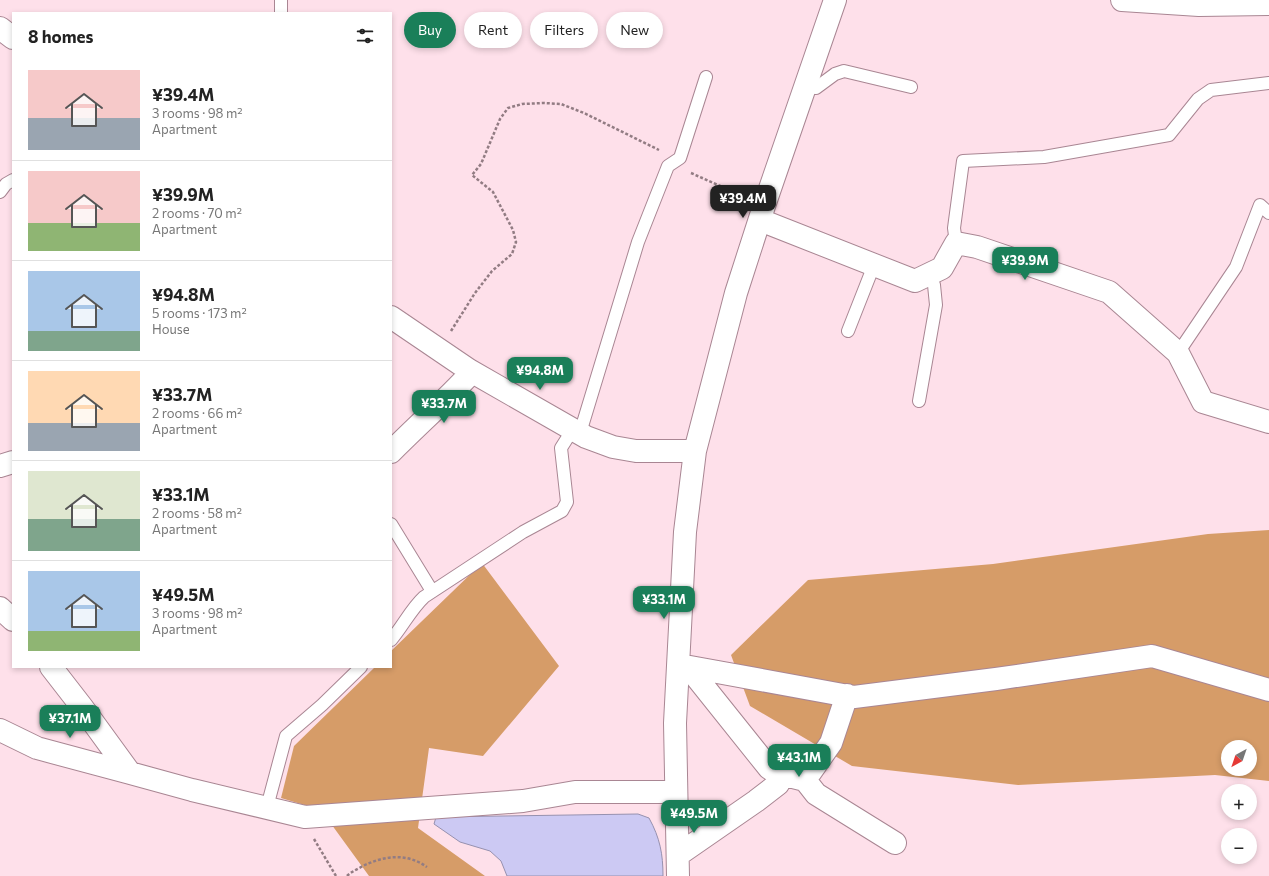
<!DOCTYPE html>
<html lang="en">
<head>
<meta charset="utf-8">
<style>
	:root { --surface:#fff; --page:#f2f2f2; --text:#222; --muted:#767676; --line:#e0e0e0; --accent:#1a7f59 }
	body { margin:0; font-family:Commissioner,sans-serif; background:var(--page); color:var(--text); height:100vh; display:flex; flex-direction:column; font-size:15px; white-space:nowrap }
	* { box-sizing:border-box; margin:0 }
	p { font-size:13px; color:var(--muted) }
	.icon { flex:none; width:22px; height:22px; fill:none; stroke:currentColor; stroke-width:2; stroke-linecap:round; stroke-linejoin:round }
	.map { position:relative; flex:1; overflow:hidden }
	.panel { position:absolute; left:12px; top:12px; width:380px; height:656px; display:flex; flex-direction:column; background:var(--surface); border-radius:0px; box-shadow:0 2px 6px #0003 }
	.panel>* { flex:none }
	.banner { position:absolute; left:404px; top:12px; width:380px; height:36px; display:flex; gap:8px }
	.needle { width:26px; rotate:220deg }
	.fabs { position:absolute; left:1221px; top:740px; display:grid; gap:8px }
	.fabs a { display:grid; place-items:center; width:36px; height:36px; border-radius:50%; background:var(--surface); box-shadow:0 2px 6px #0003; font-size:20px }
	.price { position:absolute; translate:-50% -34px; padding:0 9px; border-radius:8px; background:var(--accent); color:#fff; font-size:13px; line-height:26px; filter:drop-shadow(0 1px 2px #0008) }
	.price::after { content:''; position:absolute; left:50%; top:24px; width:12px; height:9px; margin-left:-6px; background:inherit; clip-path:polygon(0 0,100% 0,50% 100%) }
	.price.active { background:#222; color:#fff }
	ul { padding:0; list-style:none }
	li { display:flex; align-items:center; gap:12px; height:100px; padding:0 16px }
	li+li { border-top:1px solid var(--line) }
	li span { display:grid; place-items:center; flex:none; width:112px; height:80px; border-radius:0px; color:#555 }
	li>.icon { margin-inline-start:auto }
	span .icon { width:48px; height:48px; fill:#fffc; stroke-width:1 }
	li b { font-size:17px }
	h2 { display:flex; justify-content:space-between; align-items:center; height:48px; padding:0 16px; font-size:17px }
	.pill { padding:0 14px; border-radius:18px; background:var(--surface); box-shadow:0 2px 6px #0003; font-size:14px; line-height:36px }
	.pill.active { background:var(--accent); color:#fff }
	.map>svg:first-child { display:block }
	.forest { fill:#d69c68; fill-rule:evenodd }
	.water { fill:#ccc9f3; stroke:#9691af }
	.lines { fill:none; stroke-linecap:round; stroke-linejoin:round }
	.lane-casing { stroke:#a98693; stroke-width:14 }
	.street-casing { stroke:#a98693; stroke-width:24 }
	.path { stroke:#927c83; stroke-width:2.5; stroke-dasharray:3 2; stroke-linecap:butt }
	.lane { stroke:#fff; stroke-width:12 }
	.street { stroke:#fff; stroke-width:22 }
</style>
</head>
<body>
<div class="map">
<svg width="1269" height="876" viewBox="0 0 1269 876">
	<rect width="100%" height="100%" fill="#fee0ea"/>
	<path class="forest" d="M 1269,530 L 1269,781 L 1215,775 L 1018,785 L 852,766 L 750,706 L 731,655 L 808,580 L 993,564 L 1208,534 ZM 1228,747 L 1250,747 L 1250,769 L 1228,769 Z
		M 482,563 L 559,666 L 483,756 L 429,748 L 418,828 L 485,876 L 369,876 L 321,810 L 281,798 L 294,746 L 375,667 L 391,667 L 391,651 Z"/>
	<path class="water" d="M 638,814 L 649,818 C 660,838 663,854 663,876 L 507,876 L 501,861 L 490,851 L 460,842 L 434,824 L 436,817 Z"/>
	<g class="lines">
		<g class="lane-casing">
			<path id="lane" d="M 281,13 L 281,0
				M 805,87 L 816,88 L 835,74 L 844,71 L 911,87
				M 0,192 L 6,184 L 13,180
				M 956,243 L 954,228 L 963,161 L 1044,157 L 1169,135 L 1198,99 L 1211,90 L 1269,83
				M 848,331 L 874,265
				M 1178,353 L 1236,267 L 1260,205 L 1269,213
				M 919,401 L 936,305 L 934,285 L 929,274
				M 580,433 L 638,242 L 668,166 L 680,158 L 706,77
				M 391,524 L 432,591
				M 391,640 C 403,626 411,609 424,597 L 523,532 L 562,511 L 567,502 L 561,448 L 573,429
				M 267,807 L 286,736 L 322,705 L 361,667"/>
		</g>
		<g class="street-casing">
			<path id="street" d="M 1122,0 L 1199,5 L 1269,4
				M 0,28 L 13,38
				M 760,220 L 915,281 L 942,268 L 956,243 L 977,247 L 1109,292 L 1178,353 L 1203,402 L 1269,422
				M 391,317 L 469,370 L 586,437 L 613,447 L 636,451 L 695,451
				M 391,452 C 418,425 446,400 472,372
				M 0,466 L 13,462
				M 0,608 L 13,620
				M 679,665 L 854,697 L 996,679 L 1152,656 L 1269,690
				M 51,667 L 82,707 L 130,773 L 192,790 L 305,817 L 523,801 L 575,792 L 676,792
				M 0,730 L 37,748 L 130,773
				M 782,777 L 793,777 L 805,780 L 831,743 L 847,695
				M 805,780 L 816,794 L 895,843
				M 678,855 L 756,801 L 778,784 L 782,777 L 769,768 L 697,678 L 695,668
				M 678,876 L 675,723 L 685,532 L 695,451 L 736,293 L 764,206 L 835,0"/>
		</g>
		<path class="path" d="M 691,173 L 743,196
			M 451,331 L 475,293 L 492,271 L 512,254 L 516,242 L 513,230 L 493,192 L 472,175 L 481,164 L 500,119 L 508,108 L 522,104 L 544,103 L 561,104 L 584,113 L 659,150
			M 314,839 L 336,876
			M 347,876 C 351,872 356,870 361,867 C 382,856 406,852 427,867"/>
		<use href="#lane" class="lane"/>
		<use href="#street" class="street"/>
	</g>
</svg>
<div class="fabs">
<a><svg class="needle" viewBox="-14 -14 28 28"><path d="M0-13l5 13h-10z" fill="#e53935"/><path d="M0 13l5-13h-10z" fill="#767676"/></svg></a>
<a>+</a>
<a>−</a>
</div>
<b class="price active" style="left:743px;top:219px">¥39.4M</b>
<b class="price" style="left:1025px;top:281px">¥39.9M</b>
<b class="price" style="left:540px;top:391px">¥94.8M</b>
<b class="price" style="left:444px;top:424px">¥33.7M</b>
<b class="price" style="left:664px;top:620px">¥33.1M</b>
<b class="price" style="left:70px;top:739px">¥37.1M</b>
<b class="price" style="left:799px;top:778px">¥43.1M</b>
<b class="price" style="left:694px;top:834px">¥49.5M</b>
<div class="banner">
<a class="pill active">Buy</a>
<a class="pill">Rent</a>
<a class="pill">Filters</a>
<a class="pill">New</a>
</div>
<section class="panel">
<h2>8 homes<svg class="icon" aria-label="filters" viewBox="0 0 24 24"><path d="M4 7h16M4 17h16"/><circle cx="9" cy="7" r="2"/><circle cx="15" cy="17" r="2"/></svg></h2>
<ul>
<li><span style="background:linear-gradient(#f6c9c9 60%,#9aa5b1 0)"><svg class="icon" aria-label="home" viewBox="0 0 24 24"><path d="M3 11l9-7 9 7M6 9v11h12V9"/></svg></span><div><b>¥39.4M</b><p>3 rooms · 98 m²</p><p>Apartment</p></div></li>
<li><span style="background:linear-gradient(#f6c9c9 65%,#8fb573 0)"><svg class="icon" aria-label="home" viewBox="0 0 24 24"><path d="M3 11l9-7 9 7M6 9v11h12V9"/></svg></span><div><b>¥39.9M</b><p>2 rooms · 70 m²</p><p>Apartment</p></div></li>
<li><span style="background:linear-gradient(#a9c7e8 75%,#7fa58c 0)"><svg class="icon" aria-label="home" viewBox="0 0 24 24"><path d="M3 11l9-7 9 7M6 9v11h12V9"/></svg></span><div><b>¥94.8M</b><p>5 rooms · 173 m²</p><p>House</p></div></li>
<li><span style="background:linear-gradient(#ffd9b3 65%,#9aa5b1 0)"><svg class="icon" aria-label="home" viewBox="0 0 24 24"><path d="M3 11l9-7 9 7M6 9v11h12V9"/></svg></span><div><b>¥33.7M</b><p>2 rooms · 66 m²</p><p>Apartment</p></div></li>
<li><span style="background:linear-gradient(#dfe7d0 60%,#7fa58c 0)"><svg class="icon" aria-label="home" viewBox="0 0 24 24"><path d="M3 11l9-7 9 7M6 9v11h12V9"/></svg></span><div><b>¥33.1M</b><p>2 rooms · 58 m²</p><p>Apartment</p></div></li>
<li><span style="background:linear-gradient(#a9c7e8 75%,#8fb573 0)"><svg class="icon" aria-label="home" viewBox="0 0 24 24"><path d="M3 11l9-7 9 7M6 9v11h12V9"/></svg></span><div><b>¥49.5M</b><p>3 rooms · 98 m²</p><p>Apartment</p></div></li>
</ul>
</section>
</div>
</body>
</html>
